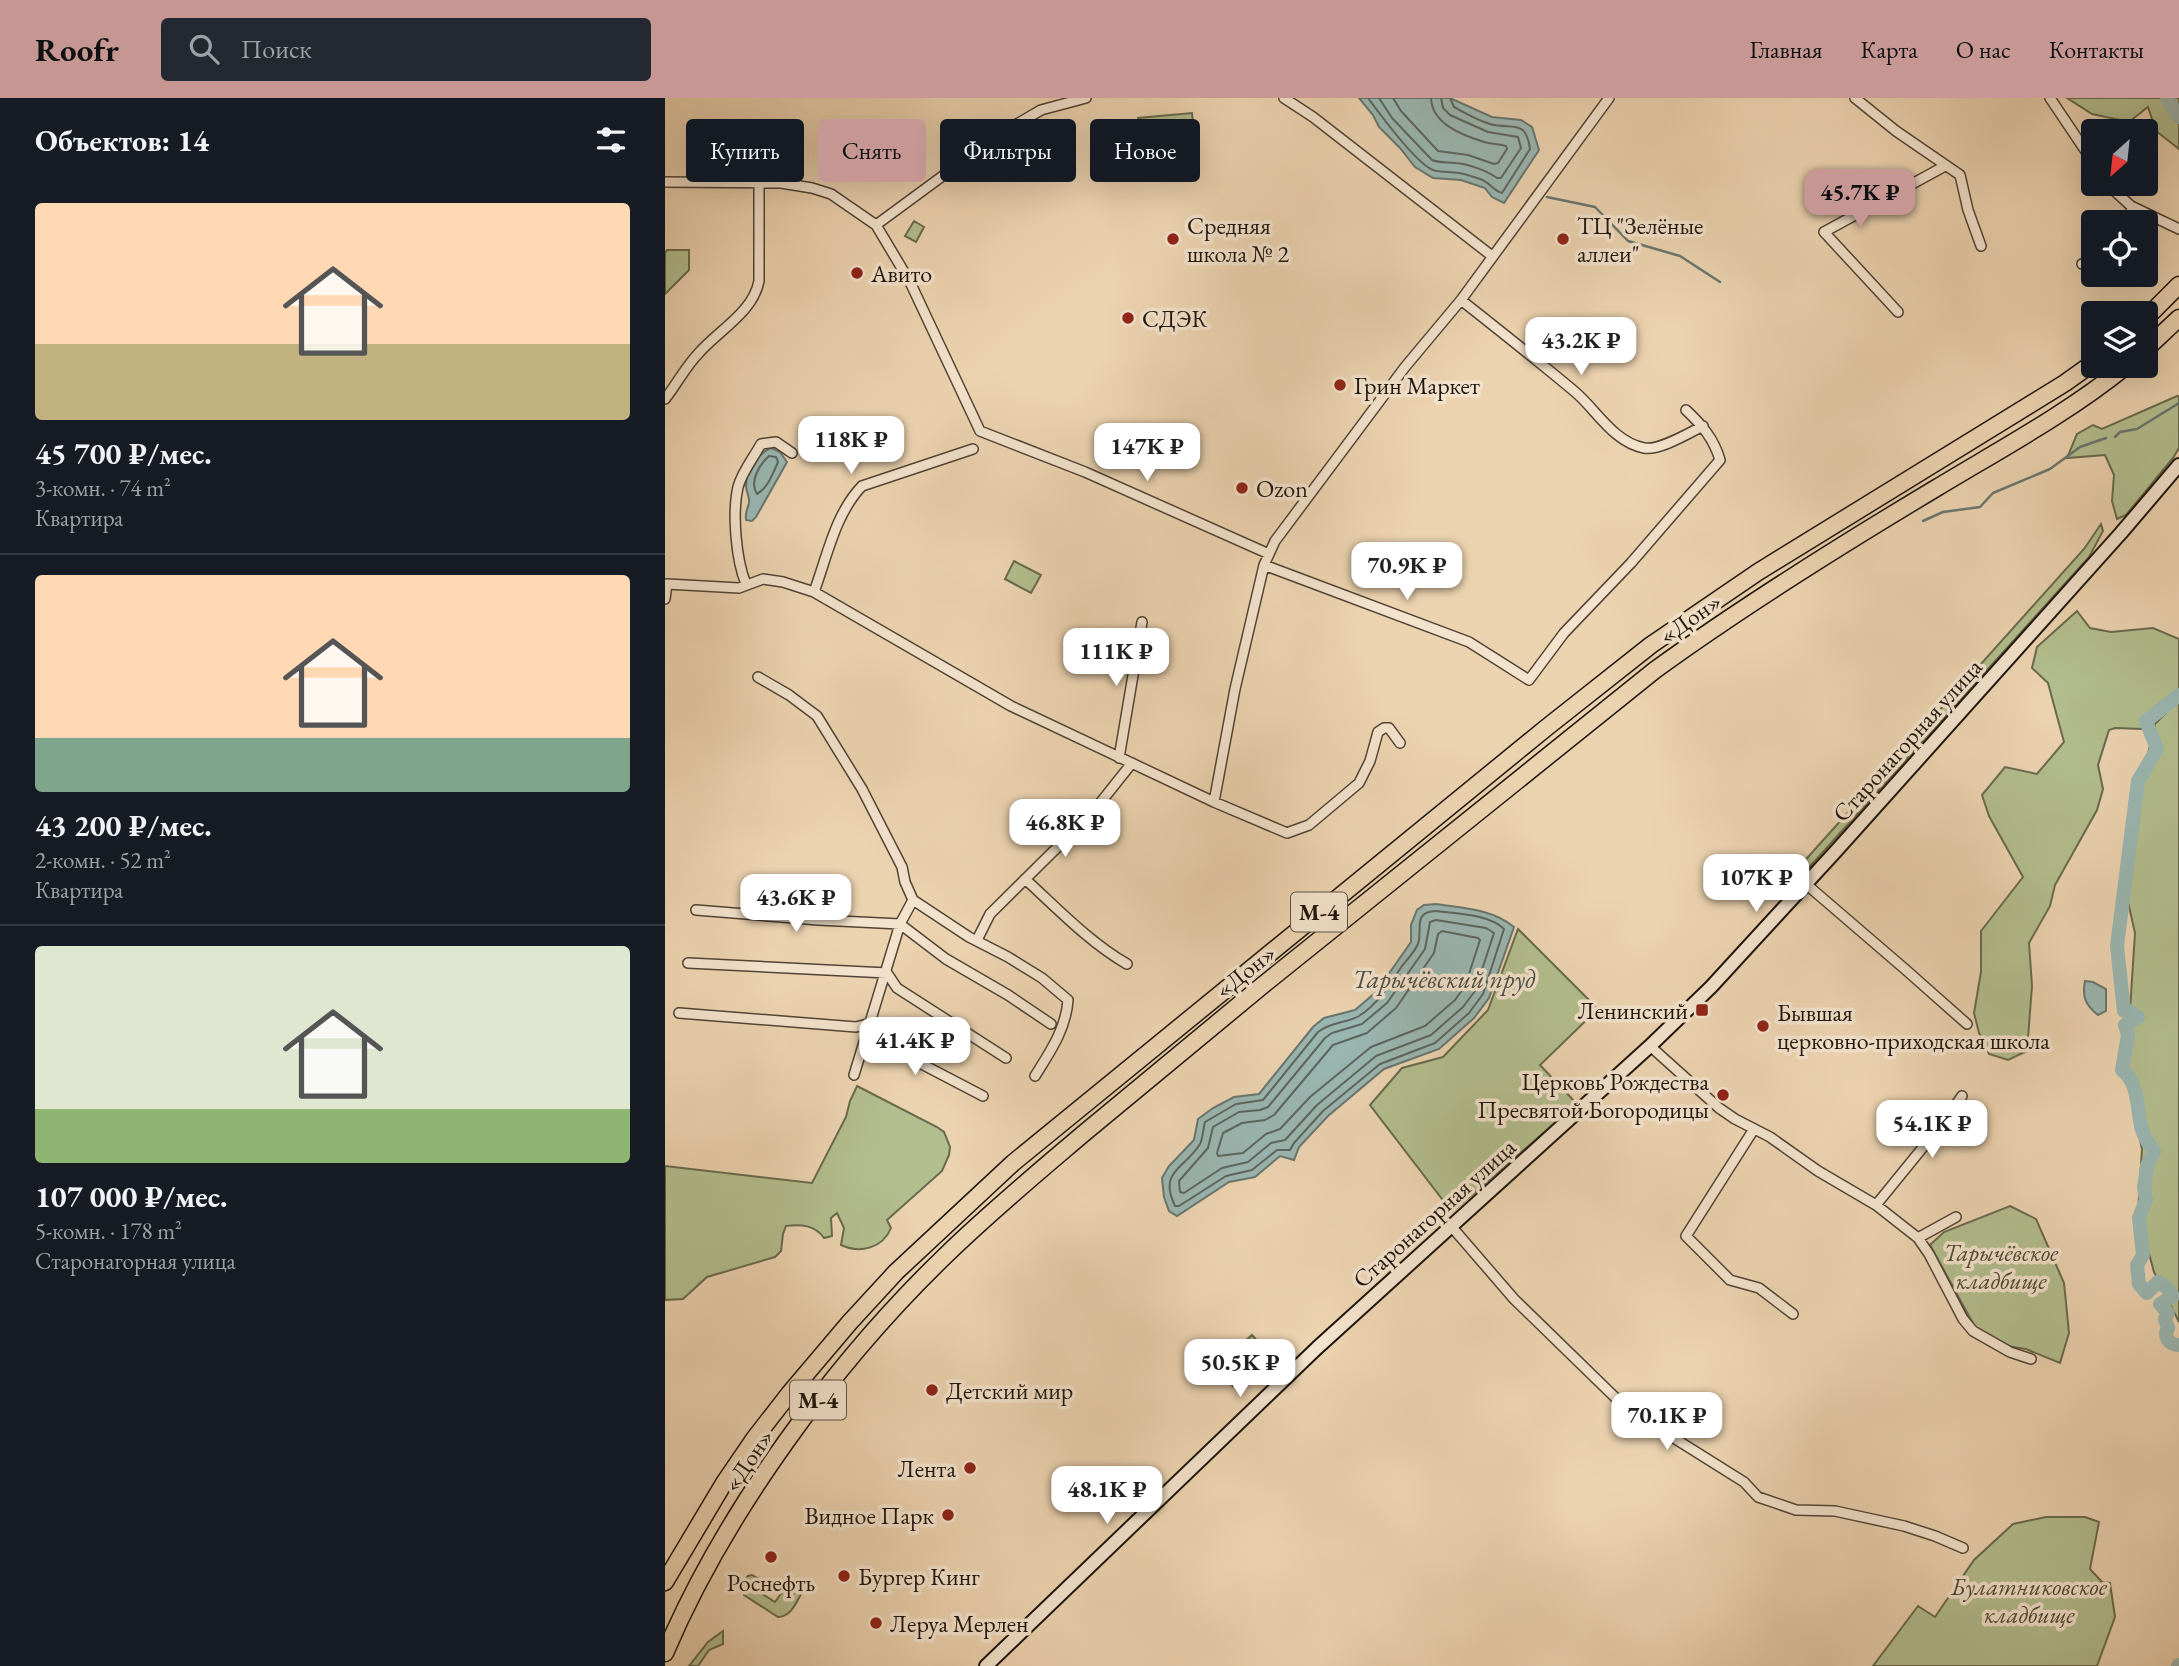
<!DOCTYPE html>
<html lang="ru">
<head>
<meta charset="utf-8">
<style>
	:root { --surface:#171b24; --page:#242831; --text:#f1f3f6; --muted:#9ea1a6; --line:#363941; --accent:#c59692 }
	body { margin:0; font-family:"EB Garamond",serif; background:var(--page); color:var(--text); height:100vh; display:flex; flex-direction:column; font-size:26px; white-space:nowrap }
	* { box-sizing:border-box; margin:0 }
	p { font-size:23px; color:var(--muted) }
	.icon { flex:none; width:38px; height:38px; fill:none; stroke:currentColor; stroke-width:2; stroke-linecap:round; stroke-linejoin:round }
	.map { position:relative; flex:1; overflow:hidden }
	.details { display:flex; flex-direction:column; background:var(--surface); width:665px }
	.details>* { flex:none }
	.banner { position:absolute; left:21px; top:21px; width:665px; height:63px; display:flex; gap:14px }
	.needle { width:46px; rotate:207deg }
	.buttons { position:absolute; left:1416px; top:21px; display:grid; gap:14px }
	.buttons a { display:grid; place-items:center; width:77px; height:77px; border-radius:7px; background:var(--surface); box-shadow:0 7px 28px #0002; font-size:35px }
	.price { position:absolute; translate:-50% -60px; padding:0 16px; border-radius:14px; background:#fff; color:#222; font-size:23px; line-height:46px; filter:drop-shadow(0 2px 4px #0008) }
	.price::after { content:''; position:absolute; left:50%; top:42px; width:21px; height:16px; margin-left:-10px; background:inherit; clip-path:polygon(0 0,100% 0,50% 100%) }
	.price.active { background:var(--accent); color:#111 }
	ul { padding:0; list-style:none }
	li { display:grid; align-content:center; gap:14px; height:371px; padding:0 35px }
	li+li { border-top:2px solid var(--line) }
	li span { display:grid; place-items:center; height:217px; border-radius:7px; color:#555 }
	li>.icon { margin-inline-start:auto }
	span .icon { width:126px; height:126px; fill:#fffc; stroke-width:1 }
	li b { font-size:30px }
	h2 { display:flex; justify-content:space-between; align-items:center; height:84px; padding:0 35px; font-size:30px }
	.chip { padding:0 24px; border-radius:7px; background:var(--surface); box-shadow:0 7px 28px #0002; font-size:24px; line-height:63px }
	.chip.active { background:var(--accent); color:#111 }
	header { display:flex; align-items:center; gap:42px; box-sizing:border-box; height:98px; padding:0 35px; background:var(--accent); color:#111 }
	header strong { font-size:33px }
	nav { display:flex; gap:38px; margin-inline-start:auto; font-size:24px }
	.search { width:490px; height:63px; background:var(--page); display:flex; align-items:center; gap:18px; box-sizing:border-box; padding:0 24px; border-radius:7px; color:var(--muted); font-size:26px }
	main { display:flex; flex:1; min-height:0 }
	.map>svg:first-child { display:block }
	.green { fill:#b3be8e; stroke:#686a4d; stroke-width:2 }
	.water { fill:#9ab7b2; stroke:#687670; stroke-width:2 }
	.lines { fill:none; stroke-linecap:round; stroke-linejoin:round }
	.shore { stroke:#5c665f; stroke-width:2 }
	.stream { stroke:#687670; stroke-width:2.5 }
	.river { stroke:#9ab7b2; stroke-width:14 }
	.street-casing { stroke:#514435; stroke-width:12 }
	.secondary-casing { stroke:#1d150c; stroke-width:16 }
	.highway-casing { stroke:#1d150c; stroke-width:19 }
	.street { stroke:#f3e2cc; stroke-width:9 }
	.secondary { stroke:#f3e2cc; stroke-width:12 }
	.highway { stroke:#ecd3b0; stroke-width:16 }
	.poi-dot { fill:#8f2418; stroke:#f3e2cc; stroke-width:2.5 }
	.labels { text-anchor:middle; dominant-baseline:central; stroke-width:7; stroke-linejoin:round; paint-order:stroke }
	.shield { fill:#f3e2cc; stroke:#5d5246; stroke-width:2 }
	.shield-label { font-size:23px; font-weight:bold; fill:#1d150c }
	.poi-label { font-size:24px; fill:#1d150c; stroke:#f3e2cc; text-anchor:start }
	.street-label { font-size:24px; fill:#1d150c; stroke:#f3e2cc }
	.park-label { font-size:24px; font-style:italic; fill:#4a4833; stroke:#f3e2cc }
	.water-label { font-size:26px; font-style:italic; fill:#494e46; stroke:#f3e2cc }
</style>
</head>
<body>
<header>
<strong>Roofr</strong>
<div class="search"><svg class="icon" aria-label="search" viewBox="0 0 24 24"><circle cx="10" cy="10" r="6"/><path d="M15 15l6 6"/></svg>Поиск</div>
<nav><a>Главная</a><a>Карта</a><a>О нас</a><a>Контакты</a></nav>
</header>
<main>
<section class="details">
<h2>Объектов: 14<svg class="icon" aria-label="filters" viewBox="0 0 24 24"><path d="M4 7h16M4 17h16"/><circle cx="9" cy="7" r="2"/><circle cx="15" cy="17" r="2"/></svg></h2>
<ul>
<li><span style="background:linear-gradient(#ffd9b3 65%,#c2b280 0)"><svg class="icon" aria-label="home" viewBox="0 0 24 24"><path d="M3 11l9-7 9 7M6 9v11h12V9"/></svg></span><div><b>45 700 ₽/мес.</b><p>3-комн. · 74 m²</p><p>Квартира</p></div></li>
<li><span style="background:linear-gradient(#ffd9b3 75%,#7fa58c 0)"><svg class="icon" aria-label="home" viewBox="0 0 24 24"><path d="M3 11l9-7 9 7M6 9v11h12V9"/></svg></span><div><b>43 200 ₽/мес.</b><p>2-комн. · 52 m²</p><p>Квартира</p></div></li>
<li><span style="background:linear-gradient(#dfe7d0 75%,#8fb573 0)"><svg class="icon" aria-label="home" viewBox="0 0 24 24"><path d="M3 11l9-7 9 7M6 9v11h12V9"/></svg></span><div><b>107 000 ₽/мес.</b><p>5-комн. · 178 m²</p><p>Старонагорная улица</p></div></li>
</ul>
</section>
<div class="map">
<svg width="1514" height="1568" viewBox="0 0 1514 1568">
	<rect width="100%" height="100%" fill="#ecd3b0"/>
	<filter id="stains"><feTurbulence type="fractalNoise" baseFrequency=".00286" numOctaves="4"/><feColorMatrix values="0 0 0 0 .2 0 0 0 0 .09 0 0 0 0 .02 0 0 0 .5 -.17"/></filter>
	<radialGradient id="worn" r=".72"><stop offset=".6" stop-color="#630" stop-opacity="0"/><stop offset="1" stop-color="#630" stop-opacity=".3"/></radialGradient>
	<path class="green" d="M 1402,0 L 1514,0 L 1514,51 L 1491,33 L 1483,9 L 1464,24 L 1427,16 Z
		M 527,15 L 530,48 L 477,53 L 473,20 Z
		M 468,25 L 472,57 L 453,59 L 450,27 Z
		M 249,123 L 259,129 L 251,144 L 240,138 Z
		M 2,152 L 24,152 L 24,172 L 0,196 L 0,155 Z
		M 1512,298 L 1514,298 L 1514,350 L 1508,360 L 1461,417 L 1452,421 L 1447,403 L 1449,377 L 1440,357 L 1402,360 L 1412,336 L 1428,327 L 1437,331 Z
		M 1436,426 L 1438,433 L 1424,459 L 1139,775 L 1135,768 L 1419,451 Z
		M 349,463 L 376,477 L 366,495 L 340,481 Z
		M 1412,513 L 1425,530 L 1446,534 L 1488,530 L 1514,541 L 1514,596 L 1478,631 L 1450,630 L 1444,632 L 1433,667 L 1438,691 L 1432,712 L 1390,787 L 1385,808 L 1364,845 L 1367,888 L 1362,953 L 1343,962 L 1324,956 L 1314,935 L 1309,915 L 1316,874 L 1316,833 L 1358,779 L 1324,718 L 1317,697 L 1340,669 L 1372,676 L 1399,644 L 1383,585 L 1367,570 L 1372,549 Z
		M 1514,601 L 1514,1224 L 1489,1174 L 1473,1115 L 1477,1051 L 1461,974 L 1470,835 L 1456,773 L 1490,626 Z
		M 853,831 L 933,911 L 875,967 L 912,1006 L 787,1114 L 705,1007 L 737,970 L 778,959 L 823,912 Z
		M 192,988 L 272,1029 L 279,1034 L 285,1049 L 284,1057 L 277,1073 L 222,1122 L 226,1130 C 218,1150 195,1156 176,1147 L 179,1130 L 172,1115 L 166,1120 L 167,1138 L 159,1140 C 150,1127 136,1126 121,1128 L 118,1136 L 116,1153 L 110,1159 L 42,1179 L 18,1201 L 0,1202 L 0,1068 L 147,1085 L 181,1019 L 185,1003 Z
		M 1345,1108 L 1371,1121 L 1399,1185 L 1404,1235 L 1395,1265 L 1361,1251 L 1342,1248 L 1310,1229 L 1265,1147 L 1279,1134 Z
		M 587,1237 L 604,1256 L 568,1288 L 551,1269 Z
		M 1381,1419 L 1420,1419 L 1434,1424 L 1425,1471 L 1437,1484 L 1445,1485 L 1450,1519 L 1432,1568 L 1208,1568 L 1253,1508 L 1270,1519 L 1309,1462 L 1348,1426 Z
		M 87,1477 L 96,1482 L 91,1492 L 110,1504 L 117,1494 L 128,1495 L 139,1491 C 132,1502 127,1519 113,1519 L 79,1497 L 76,1486 L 83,1478 Z
		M 58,1533 L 58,1546 L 44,1552 L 33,1568 L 24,1568 L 43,1544 Z"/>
	<path class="water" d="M 694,0 L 785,0 L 827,19 L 856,22 L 867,29 L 874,52 L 839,105 L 827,99 L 820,90 L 796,82 L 768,80 L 750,69 L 735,50 L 714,29 L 708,17 Z
		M 106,350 L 115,354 L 122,364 L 91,419 L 87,423 L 81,422 C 80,414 82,412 84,405 C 85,399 81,394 81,388 C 81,372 92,356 106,350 Z
		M 771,806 C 798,810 827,811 849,829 L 824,900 L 809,920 L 774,951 L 719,971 L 663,1018 L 634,1049 L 629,1062 L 615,1058 L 590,1079 L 564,1084 L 512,1118 L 504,1113 L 499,1099 L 497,1080 L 504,1068 L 529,1042 L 533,1021 L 548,1010 L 569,999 L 594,996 L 648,929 L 659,920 L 690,912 L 711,894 L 746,844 L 746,827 L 752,812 L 759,807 Z
		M 1420,883 L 1428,884 L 1441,891 L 1441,913 L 1433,917 C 1420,907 1417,898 1420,883 Z"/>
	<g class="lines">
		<path class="shore" d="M 703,0 C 714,15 752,66 768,72 C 776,75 786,73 794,75 C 801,76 808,79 815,81 C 825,84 828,93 837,95 L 865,51 C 861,20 847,32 825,26 C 812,22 800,15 789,9 L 785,0
			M 714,0 L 727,20 L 767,62 C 774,65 782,64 790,65 C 803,66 821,72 832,80 L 836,80 L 856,50 L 853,39 L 823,34 L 785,17 L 778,10 L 776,0
			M 728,0 L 736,13 L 773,53 L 803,57 L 829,66 L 833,65 L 842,51 L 841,48 C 834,46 826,46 819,44 C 797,37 767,26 766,0
			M 104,358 L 111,359 L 113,364 C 108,375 103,390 92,396 C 84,384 94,367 104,358 Z
			M 771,813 C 792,816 824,816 839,831 L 818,896 L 804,915 L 770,945 L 715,966 L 658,1013 L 629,1045 L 625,1052 L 612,1052 L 587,1072 L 561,1078 L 514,1108 L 510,1108 C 493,1072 520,1071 535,1046 C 538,1040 538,1031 540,1024 L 571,1006 L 598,1002 L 653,934 C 667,923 680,926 694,918 C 713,906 725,886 737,868 C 742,862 750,853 753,846 C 758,831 747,814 771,813 Z
			M 771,822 L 821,830 L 829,835 L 810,893 L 798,909 L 766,937 L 711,958 L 652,1007 L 620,1042 L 606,1045 L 583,1064 L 557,1070 L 519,1095 L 515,1094 L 514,1083 L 543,1050 L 548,1029 L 574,1014 L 595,1012 L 603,1009 L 660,940 L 667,935 L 697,926 L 722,905 L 760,851 L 765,824 Z
			M 777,833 L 813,840 L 815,842 L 800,888 L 790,902 L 760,928 L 706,949 L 645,999 L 615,1031 L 601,1036 L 578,1055 L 553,1058 L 552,1055 L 558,1035 L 577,1025 L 600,1022 L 609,1017 L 668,947 L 702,935 L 731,910 L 769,855 L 773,836 Z"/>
		<path class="stream" d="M 882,99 L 930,109 L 963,143 L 1015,158 L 1055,184
			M 1450,339 L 1455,334 L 1472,331 L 1514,305
			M 1258,423 L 1278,414 L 1315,409 L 1328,395 L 1385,371 L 1415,349 L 1441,340"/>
		<path class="river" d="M 1502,0 L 1514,19
			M 1514,597 L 1481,623 L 1492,651 L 1473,683 L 1452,848 L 1459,913 L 1464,913 L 1473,919 L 1460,927 L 1463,937 L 1457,972 C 1472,983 1472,1005 1475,1023 C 1476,1034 1482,1044 1489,1053 L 1482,1068 L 1479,1089 L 1481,1102 L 1474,1120 L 1478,1157 L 1472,1167 L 1474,1186 L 1482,1195 L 1493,1184 L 1501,1189 L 1508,1198 L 1495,1206 L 1503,1215 L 1500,1221 L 1503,1230 C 1498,1239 1504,1247 1514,1247
			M 1513,1568 L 1514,1567"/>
		<g class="street-casing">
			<path id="street" d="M 619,0 L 648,19 L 827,158
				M 1190,0 L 1231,33 L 1295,77 L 1303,112 L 1316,148
				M 1385,0 L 1428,64
				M 0,84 L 116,85 L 147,90 L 166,96 L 211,127 L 245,184 L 315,333 L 420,374 L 604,456
				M 1442,86 L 1466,108 L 1467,124
				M 1466,108 L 1514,131
				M 211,127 L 317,49 L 352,26 L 376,12 L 421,0
				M 1417,166 L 1428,164
				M 796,202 C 834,232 872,262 909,293 C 931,311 948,344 979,350 C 994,353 1024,335 1038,328
				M 1233,214 L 1159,134 L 1280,68
				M 0,301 C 11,287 20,270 32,257 C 52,233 88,215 94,183 L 94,84
				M 599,467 L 804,544 L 864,582 L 899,535 L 966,465 L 1055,362 C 1049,341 1037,327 1021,312
				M 81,486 C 71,462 67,415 73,389 C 77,374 89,359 96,346 L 111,344 L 127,355
				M 149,494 C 162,459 170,416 197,388 L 308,351
				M 0,501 L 2,486 L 74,490 L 98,481 L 118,484 L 149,494 L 346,608 L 549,704 L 622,735 L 644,727 L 694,685 L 705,663 L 713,634 L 719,630 L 724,630 L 735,645
				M 93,579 L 124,597 L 152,618 L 197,691 L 237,769 L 240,784 L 248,802 L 304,839 L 343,859 L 377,880 L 403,902 C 401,931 385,954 370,978
				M 454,660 L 477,524
				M 549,704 L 570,591 L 599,467 L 610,443 L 740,269 L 796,202 L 944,0
				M 360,781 C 392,810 424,844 462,866
				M 1141,786 L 1241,872 L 1302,926
				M 31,812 L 154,822 L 235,826 L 281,861 L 343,897 L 386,926
				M 312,842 L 325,816 L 428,714 L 467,665
				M 23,865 L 222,875 L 232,890 L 341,960
				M 14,915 L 191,929 L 206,925 L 249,962 L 318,998
				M 985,948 L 1054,1010 L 1070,1021 L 1105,1039 L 1153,1073 L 1211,1107 L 1253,1140 L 1291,1119
				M 189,977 L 235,826 L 248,802
				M 1089,1031 L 1021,1138 L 1065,1182 L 1094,1190 L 1128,1216
				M 1211,1107 L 1281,1021 L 1297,998
				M 786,1128 L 849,1201 L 961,1310 L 1079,1384 L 1093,1399 L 1131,1412 L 1170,1413 L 1239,1428 L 1270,1438 L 1298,1450
				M 1253,1140 L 1264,1156 L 1298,1221 L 1308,1233 L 1345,1254 L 1366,1261"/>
		</g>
		<g class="secondary-casing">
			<path id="secondary" d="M 321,1568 L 652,1250 L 985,948 L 1046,889 L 1171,753 L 1456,435 L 1514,367"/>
		</g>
		<g class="highway-casing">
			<path id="highway" d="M 1480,221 L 1514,187
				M 1480,252 L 1514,220
				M 0,1484 L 59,1385 L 89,1341 L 124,1296 L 185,1224 L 231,1174 L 348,1065 L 881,630 L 986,547 L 1093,474 L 1400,285 L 1428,265
				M 0,1555 C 60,1414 170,1264 280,1158 C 324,1115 371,1076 418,1036 C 478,986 538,936 598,887 C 729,782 859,676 990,572 C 1081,506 1176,447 1273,389 C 1336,351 1403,315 1461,268"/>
		</g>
		<use href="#street" class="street"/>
		<use href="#secondary" class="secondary"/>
		<use href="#highway" class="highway"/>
	</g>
	<g class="poi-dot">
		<circle cx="508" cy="141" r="7"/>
		<circle cx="898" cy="141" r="7"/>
		<circle cx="192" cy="175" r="7"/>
		<circle cx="463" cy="220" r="7"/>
		<circle cx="675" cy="287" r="7"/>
		<circle cx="577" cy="390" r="7"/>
		<rect x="1030" y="905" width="14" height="14" rx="3.5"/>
		<circle cx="1098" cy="928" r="7"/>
		<circle cx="1058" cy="997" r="7"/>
		<circle cx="267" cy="1292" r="7"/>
		<circle cx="305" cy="1370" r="7"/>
		<circle cx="283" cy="1417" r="7"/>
		<circle cx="106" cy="1459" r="7"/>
		<circle cx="179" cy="1478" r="7"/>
		<circle cx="211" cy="1525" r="7"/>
	</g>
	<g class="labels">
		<g class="shield">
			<rect x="626" y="794.5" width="56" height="39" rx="5"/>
			<rect x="125" y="1282.5" width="56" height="39" rx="5"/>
		</g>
		<g class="shield-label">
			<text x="654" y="814">М-4</text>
			<text x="153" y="1302">М-4</text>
		</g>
		<g class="poi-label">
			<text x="522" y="127">Средняя<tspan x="522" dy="28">школа № 2</tspan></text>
			<text x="912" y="127">ТЦ "Зелёные<tspan x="912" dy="28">аллеи"</tspan></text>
			<text x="206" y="175">Авито</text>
			<text x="477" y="220">СДЭК</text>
			<text x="689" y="287">Грин Маркет</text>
			<text x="591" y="390">Ozon</text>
			<text x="1023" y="912" text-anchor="end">Ленинский</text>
			<text x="1112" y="914">Бывшая<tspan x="1112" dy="28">церковно-приходская школа</tspan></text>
			<text x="1044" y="983" text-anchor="end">Церковь Рождества<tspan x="1044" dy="28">Пресвятой Богородицы</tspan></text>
			<text x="281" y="1292">Детский мир</text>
			<text x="291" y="1370" text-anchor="end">Лента</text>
			<text x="269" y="1417" text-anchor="end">Видное Парк</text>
			<text x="193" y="1478">Бургер Кинг</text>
			<text x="106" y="1484" text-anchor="middle">Роснефть</text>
			<text x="225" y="1525">Леруа Мерлен</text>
		</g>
		<g class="street-label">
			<text transform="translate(1025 520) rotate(-35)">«Дон»</text>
			<text transform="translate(1242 642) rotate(-48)">Старонагорная улица</text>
			<text transform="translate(580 873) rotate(-39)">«Дон»</text>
			<text transform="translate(769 1115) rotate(-42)">Старонагорная улица</text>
			<text transform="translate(83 1362) rotate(-56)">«Дон»</text>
		</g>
		<g class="park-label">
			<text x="1336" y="1154">Тарычёвское<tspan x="1336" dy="28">кладбище</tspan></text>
			<text x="1364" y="1488">Булатниковское<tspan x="1364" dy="28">кладбище</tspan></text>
		</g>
		<g class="water-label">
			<text x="779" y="881">Тарычёвский пруд</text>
		</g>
	</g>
	<rect width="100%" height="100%" filter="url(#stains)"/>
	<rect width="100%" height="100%" fill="url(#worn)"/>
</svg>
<div class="buttons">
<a><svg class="needle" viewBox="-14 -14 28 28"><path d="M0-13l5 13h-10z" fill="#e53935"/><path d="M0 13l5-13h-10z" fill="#9ea1a6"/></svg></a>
<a><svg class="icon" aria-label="locate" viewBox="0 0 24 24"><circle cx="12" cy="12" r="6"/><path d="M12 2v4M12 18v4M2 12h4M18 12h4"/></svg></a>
<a><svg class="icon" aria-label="layers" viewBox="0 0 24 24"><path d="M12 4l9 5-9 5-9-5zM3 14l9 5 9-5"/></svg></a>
</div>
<b class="price active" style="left:1195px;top:131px">45.7K ₽</b>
<b class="price" style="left:916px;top:279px">43.2K ₽</b>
<b class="price" style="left:186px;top:378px">118K ₽</b>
<b class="price" style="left:482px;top:385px">147K ₽</b>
<b class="price" style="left:742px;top:504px">70.9K ₽</b>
<b class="price" style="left:451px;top:590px">111K ₽</b>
<b class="price" style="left:400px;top:761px">46.8K ₽</b>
<b class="price" style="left:1091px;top:816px">107K ₽</b>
<b class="price" style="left:131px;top:836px">43.6K ₽</b>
<b class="price" style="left:250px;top:979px">41.4K ₽</b>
<b class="price" style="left:1267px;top:1062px">54.1K ₽</b>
<b class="price" style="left:575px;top:1301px">50.5K ₽</b>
<b class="price" style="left:1002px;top:1354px">70.1K ₽</b>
<b class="price" style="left:442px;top:1428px">48.1K ₽</b>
<div class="banner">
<a class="chip">Купить</a>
<a class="chip active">Снять</a>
<a class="chip">Фильтры</a>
<a class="chip">Новое</a>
</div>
</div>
</main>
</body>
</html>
